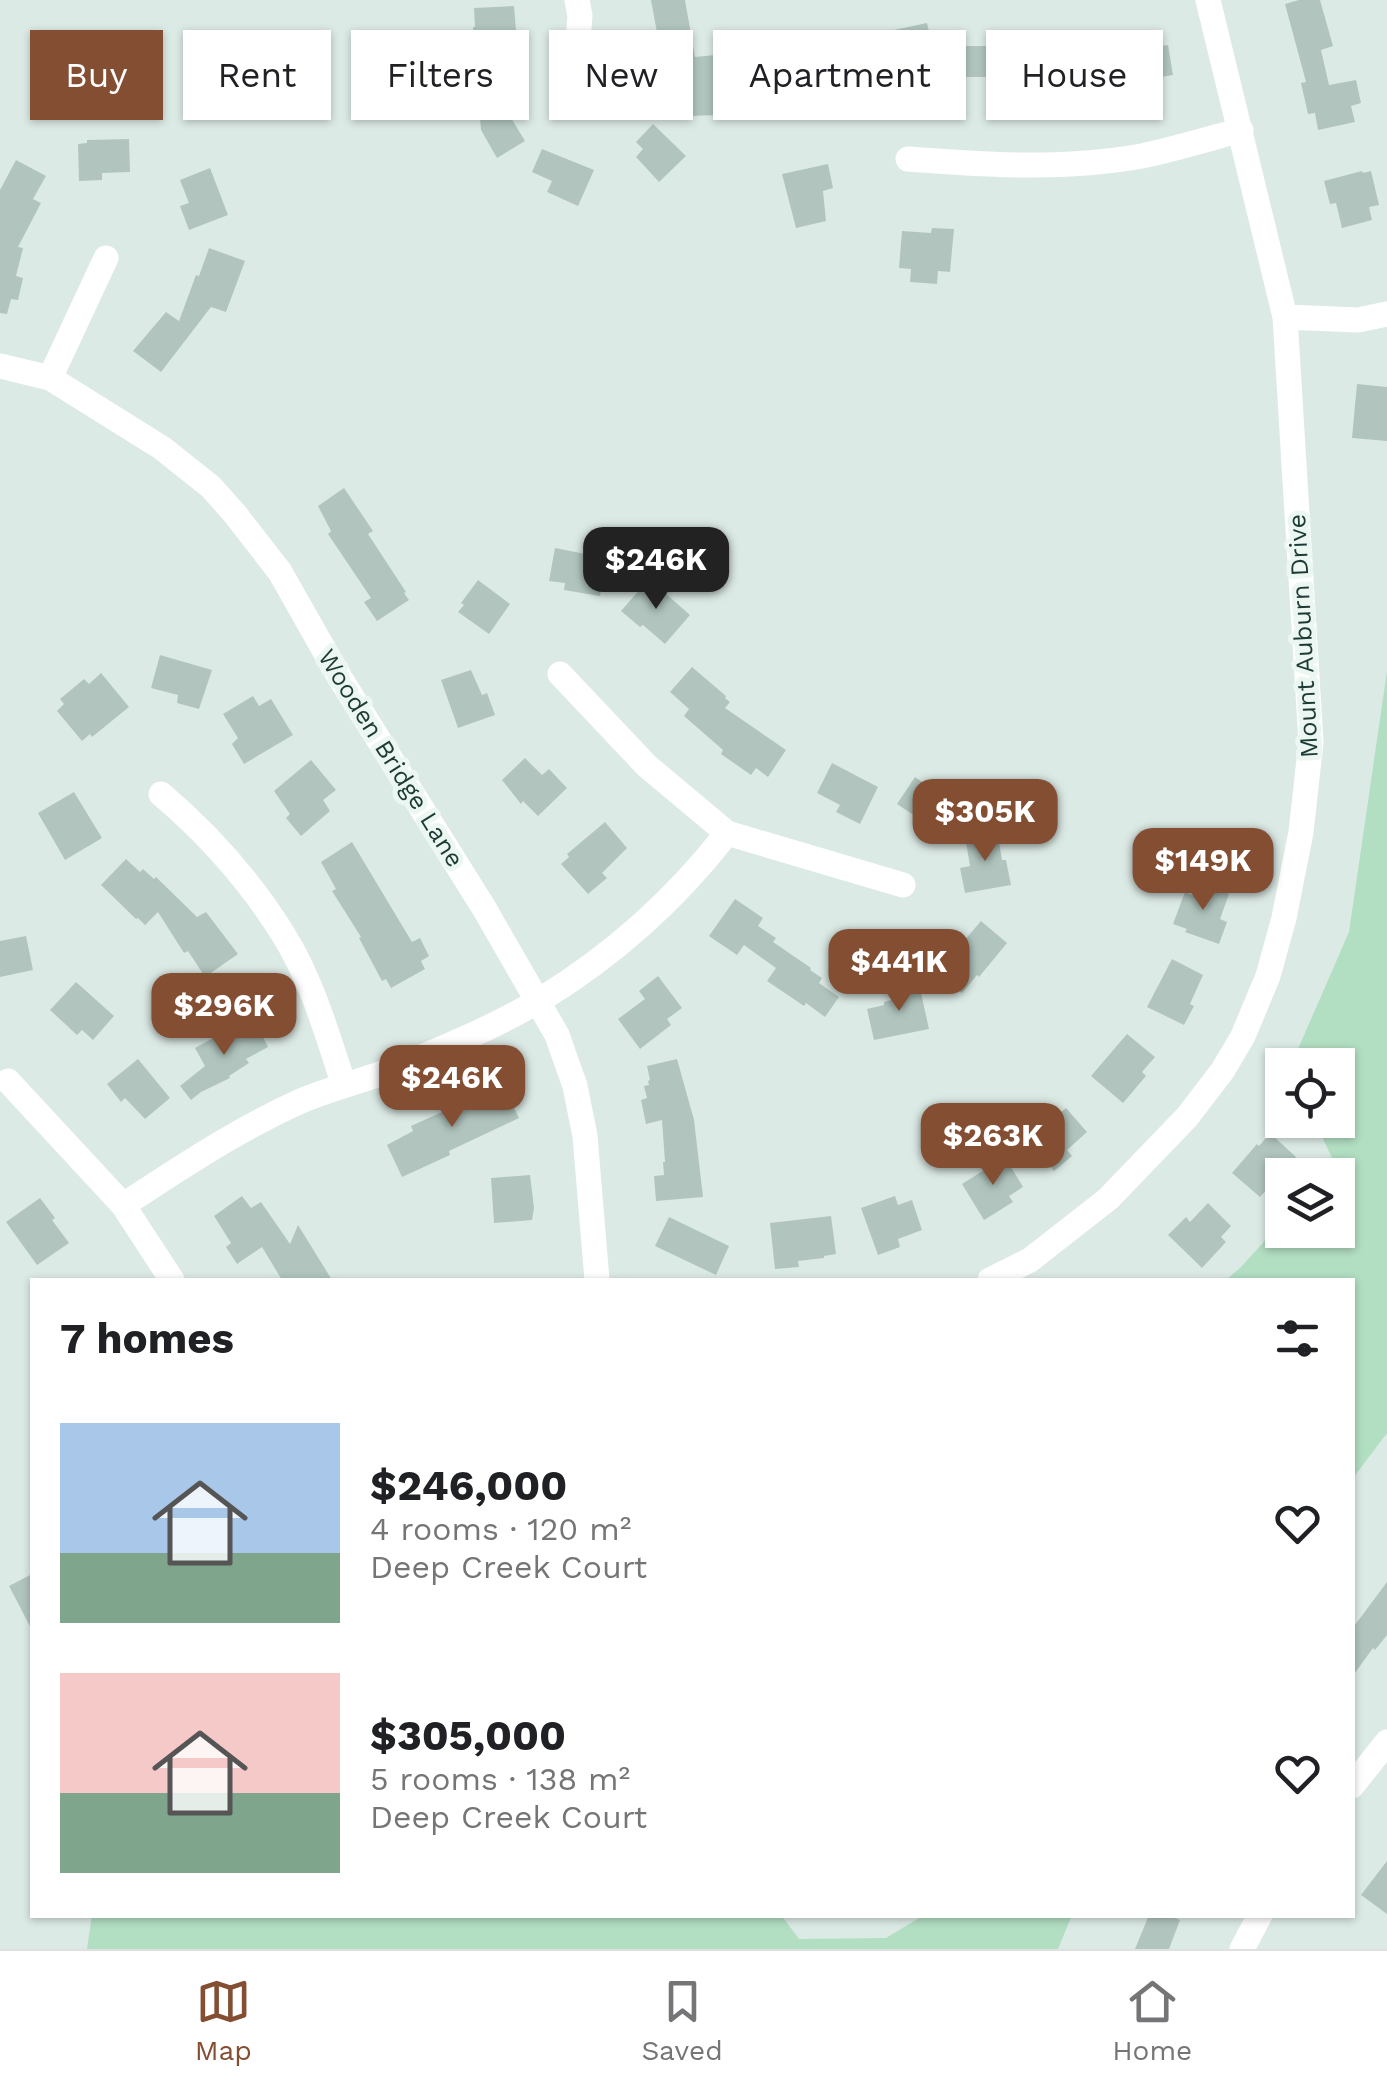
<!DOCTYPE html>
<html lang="en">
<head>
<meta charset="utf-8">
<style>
	:root { --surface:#fff; --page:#f6f6f6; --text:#202124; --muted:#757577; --line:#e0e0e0; --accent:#844e33 }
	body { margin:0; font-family:"Work Sans",sans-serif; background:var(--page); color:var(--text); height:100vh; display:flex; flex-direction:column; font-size:38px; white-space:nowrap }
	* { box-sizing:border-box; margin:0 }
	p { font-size:32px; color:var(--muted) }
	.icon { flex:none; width:55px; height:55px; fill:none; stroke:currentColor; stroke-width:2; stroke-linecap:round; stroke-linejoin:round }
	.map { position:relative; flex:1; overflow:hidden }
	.drawer { position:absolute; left:30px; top:1278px; width:1325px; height:640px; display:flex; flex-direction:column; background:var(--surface); border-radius:0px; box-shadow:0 2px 8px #0004 }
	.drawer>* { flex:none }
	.guide { position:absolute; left:30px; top:30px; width:1328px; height:90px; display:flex; gap:20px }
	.controls { position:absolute; left:1265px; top:1048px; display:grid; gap:20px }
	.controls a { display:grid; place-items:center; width:90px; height:90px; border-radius:0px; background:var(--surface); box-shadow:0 2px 8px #0004; font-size:50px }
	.price { position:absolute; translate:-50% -85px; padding:0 22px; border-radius:20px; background:var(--accent); color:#fff; font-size:32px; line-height:65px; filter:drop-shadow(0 2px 5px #0008) }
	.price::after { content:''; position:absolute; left:50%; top:60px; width:30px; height:22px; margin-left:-15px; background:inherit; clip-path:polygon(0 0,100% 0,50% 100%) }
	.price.current { background:#222; color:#fff }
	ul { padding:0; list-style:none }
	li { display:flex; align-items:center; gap:30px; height:250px; padding:0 30px }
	li span { display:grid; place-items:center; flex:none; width:280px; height:200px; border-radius:0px; color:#555 }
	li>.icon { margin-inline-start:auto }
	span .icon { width:120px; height:120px; fill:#fffc; stroke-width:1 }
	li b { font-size:42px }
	h2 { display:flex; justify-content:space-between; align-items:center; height:120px; padding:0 30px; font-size:42px }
	.tag { padding:0 35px; border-radius:0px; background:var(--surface); box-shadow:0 2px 8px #0004; font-size:35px; line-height:90px }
	.tag.current { background:var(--accent); color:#fff }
	.menu { display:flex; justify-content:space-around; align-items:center; height:140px; border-top:2px solid var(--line); background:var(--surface); font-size:28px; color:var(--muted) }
	.menu a { display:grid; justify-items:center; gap:5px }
	.menu .current { color:var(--accent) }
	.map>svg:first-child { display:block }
	.green { fill:#b2dec2 }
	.building { fill:#b1c5be }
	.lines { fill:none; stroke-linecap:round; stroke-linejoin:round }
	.street { stroke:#fff; stroke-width:25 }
	.labels { text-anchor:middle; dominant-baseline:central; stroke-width:10; stroke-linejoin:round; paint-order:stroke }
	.street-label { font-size:25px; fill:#1d3a35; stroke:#ecf7f2 }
</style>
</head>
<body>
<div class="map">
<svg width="1387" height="1949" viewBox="0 0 1387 1949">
	<rect width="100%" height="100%" fill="#dceae5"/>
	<path class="green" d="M 1387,671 L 1387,1433 L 1353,1478 L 1352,1280 L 1226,1280 L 1240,1268 L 1282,1222 L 1282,1230 L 1338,1230 L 1338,1175 L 1326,1175 L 1335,1164 L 1314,1120 L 1338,1120 L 1338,1065 L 1291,1065 L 1349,932 Z
		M 92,1915 L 781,1915 L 799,1939 L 886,1938 L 924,1915 L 1072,1915 L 1058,1949 L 87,1949 Z"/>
	<path class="building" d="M 651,0 L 685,0 L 695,57 L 715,55 L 716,75 L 723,75 L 724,93 L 716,94 L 718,115 L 687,116 L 684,81 L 676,81 L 673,36 L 658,38 Z
		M 1299,0 L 1320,0 L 1333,46 L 1321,50 L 1329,85 L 1356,80 L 1361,103 L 1351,106 L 1355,122 L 1318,130 L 1315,113 L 1308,114 L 1301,83 L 1306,82 L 1285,4 Z
		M 514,6 L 516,30 L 507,31 L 510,54 L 507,54 L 508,66 L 481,68 L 525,141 L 497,158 L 481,130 L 473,27 L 475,27 L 474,8 Z
		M 927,23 L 936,62 L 880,72 L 874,47 L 897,42 L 894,30 Z
		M 809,38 L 853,59 L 841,85 L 832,97 L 830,96 L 820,118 L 792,105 L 811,65 L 799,59 Z
		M 1168,45 L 1173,75 L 1143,80 L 1145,90 L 1089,100 L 1035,101 L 1034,76 L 1056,76 L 1056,62 L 1118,60 L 1116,53 Z
		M 960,46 L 1012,46 L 1012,89 L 989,89 L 989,77 L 960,77 Z
		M 653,124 L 686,156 L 659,182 L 636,157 L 643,149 L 636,142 Z
		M 129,139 L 130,172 L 102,173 L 102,180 L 79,181 L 78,144 L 87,143 L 87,140 Z
		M 542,149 L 594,170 L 578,206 L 547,192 L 552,181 L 532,172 Z
		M 16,160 L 46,176 L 33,199 L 41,203 L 18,247 L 23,248 L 16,276 L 23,278 L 18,300 L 11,299 L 7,314 L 0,313 L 0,190 Z
		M 828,164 L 833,188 L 823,191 L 826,221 L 796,228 L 782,174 Z
		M 210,168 L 228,215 L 189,230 L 180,206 L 189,203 L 180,180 Z
		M 1362,171 L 1363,173 L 1371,171 L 1379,205 L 1369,207 L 1372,220 L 1342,228 L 1336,203 L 1330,204 L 1324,181 Z
		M 932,228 L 954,229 L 950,272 L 938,271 L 937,284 L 910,282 L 911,269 L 899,268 L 902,231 L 931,233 Z
		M 209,248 L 245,261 L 226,312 L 211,307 L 161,372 L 133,351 L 166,312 L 179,321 L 196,275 L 199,276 Z
		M 1357,384 L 1387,387 L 1387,441 L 1352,438 Z
		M 344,488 L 373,531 L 368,534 L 406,592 L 404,593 L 409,600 L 377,621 L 364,602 L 371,598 L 328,534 L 331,531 L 318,506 Z
		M 555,548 L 606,558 L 600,596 L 564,590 L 565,583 L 549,581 Z
		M 649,579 L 690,615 L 665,644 L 643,625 L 640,627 L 621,611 Z
		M 478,580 L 510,604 L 489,634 L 458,612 L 464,605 L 461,603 Z
		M 160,655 L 212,670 L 199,709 L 177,703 L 178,695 L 151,688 Z
		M 692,667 L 726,696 L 725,698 L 730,702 L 725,708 L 786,750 L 768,777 L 756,768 L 751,775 L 721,754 L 723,750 L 684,716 L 689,709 L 670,692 Z
		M 471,670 L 482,695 L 487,693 L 495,715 L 458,728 L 441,680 Z
		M 101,673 L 129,707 L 92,737 L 90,734 L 82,741 L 57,711 L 64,704 L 60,699 L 84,679 L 89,684 Z
		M 253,696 L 259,706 L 271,699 L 293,735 L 244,764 L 232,744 L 238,738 L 223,714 Z
		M 525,758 L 542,775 L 549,769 L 567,788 L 538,816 L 523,801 L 521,804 L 502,780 Z
		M 311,760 L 336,790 L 323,800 L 330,811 L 301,836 L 286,818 L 290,814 L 274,791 Z
		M 832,763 L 878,787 L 860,824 L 836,812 L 840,805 L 817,793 Z
		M 915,777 L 957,807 L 936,838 L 917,825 L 921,820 L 897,804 Z
		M 74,792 L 102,838 L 65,860 L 38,813 Z
		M 605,822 L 627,848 L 602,873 L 607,878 L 588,894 L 561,864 L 569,857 L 567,854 Z
		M 997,830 L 1002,860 L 1006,860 L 1011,885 L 965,893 L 960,868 L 970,866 L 965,836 Z
		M 352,842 L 412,942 L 420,938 L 429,956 L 421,961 L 425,969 L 391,988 L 386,979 L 382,981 L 359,938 L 361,937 L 332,891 L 336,889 L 321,862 Z
		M 126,859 L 140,872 L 143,869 L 154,879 L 156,877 L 197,917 L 206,912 L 238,954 L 205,977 L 188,951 L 184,953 L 158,912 L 145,925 L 138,918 L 136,919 L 101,885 Z
		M 1199,883 L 1229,894 L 1220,919 L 1227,922 L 1219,944 L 1185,932 L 1187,929 L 1173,924 L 1185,892 L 1194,896 Z
		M 735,899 L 763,918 L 758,926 L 776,938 L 773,942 L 811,968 L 810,970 L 822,978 L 819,983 L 839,997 L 825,1017 L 806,1003 L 804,1006 L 767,981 L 776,968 L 744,945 L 737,955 L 709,936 Z
		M 981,921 L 1007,943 L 979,977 L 977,975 L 962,993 L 941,975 L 956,957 L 953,954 Z
		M 26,936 L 33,970 L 0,977 L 0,941 Z
		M 1172,959 L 1203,975 L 1190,1004 L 1194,1006 L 1184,1025 L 1147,1007 Z
		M 658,976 L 682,1008 L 667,1019 L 671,1025 L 640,1049 L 618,1019 L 645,999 L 639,991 Z
		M 76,982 L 114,1016 L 93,1040 L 82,1030 L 77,1035 L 50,1010 Z
		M 919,984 L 929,1029 L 874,1040 L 867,1009 L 884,1005 L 884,1002 L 895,999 L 893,990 Z
		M 255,1021 L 268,1047 L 246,1059 L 249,1063 L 229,1076 L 230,1078 L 201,1092 L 191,1100 L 180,1086 L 205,1066 L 195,1048 L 230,1029 L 233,1033 Z
		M 1127,1034 L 1155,1057 L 1142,1072 L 1146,1076 L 1123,1103 L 1091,1076 Z
		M 138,1059 L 170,1098 L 145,1119 L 125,1098 L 121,1102 L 107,1084 Z
		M 677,1059 L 694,1120 L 703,1197 L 656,1201 L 654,1176 L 664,1175 L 663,1162 L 665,1162 L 662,1120 L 646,1124 L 641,1100 L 647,1098 L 644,1086 L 649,1085 L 648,1081 L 650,1080 L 647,1066 Z
		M 502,1084 L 519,1118 L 449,1151 L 450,1155 L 402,1177 L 387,1145 L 413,1131 L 411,1126 L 453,1107 L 452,1104 L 476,1092 L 479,1096 Z
		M 1066,1108 L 1087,1132 L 1067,1150 L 1072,1156 L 1054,1171 L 1022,1134 L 1049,1110 L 1055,1117 Z
		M 1270,1133 L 1296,1157 L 1260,1197 L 1232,1173 L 1257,1144 L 1259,1146 Z
		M 1005,1157 L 1023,1187 L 1009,1196 L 1013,1202 L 984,1220 L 962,1184 Z
		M 530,1175 L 534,1208 L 532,1220 L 494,1223 L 491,1178 Z
		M 242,1196 L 251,1208 L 261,1202 L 290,1244 L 298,1225 L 332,1280 L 282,1280 L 262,1247 L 237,1264 L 226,1247 L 231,1243 L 214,1216 Z
		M 895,1196 L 898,1205 L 912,1200 L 922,1230 L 898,1239 L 900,1247 L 878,1255 L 861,1208 Z
		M 40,1198 L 55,1218 L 52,1220 L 69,1243 L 37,1265 L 6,1222 Z
		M 1208,1203 L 1231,1226 L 1221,1237 L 1226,1242 L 1202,1268 L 1168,1235 L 1186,1217 L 1190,1222 Z
		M 831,1216 L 836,1254 L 824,1256 L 824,1258 L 798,1261 L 799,1267 L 775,1269 L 770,1223 Z
		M 669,1217 L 729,1246 L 716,1275 L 655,1246 Z
		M 32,1574 L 32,1630 L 9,1586 Z
		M 1387,1582 L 1387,1635 L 1375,1650 L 1373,1648 L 1352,1677 L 1352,1629 Z
		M 1387,1861 L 1387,1914 L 1361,1895 Z
		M 1149,1915 L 1168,1915 L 1180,1920 L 1169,1949 L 1135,1949 Z"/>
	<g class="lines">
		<path class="street" d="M 575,74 L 580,16 L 577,0
			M 908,159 C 986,165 1065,170 1142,156 C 1175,149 1208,139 1241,130
			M 1285,317 L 1358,320 L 1387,314
			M 0,366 L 50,378 L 162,448 L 211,487 L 235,514 L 280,572 L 340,678 L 484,908 L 557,1035 L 575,1086 L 585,1136 L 597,1280
			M 50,378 L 106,258
			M 560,674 L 647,766 L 727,833 L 903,885
			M 161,794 C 208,834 250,881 283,934 C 312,980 327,1034 344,1085
			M 8,1081 L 123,1205 L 172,1280
			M 123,1205 C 181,1168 238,1129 301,1101 C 329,1089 359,1082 388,1071 C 439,1050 493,1028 540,1000 C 612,956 676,899 727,833
			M 990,1280 L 1030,1260 L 1108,1199 L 1187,1117 L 1223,1070 L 1243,1036 L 1268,976 L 1284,918 L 1301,832 L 1311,742 L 1285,317 L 1208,0
			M 1352,1786 L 1387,1742
			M 1242,1949 L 1260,1915"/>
	</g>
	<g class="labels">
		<g class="street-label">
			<text transform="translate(1303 636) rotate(-93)">Mount Auburn Drive</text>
			<text transform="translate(391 758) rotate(58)">Wooden Bridge Lane</text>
		</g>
	</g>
</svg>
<div class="controls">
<a><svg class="icon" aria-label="locate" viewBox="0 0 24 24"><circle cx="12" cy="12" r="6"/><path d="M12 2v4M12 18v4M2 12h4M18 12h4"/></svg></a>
<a><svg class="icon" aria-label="layers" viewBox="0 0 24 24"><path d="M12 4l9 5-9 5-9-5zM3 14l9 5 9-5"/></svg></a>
</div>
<b class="price current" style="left:656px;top:612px">$246K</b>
<b class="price" style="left:985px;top:864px">$305K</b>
<b class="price" style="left:1203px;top:913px">$149K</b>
<b class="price" style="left:899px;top:1014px">$441K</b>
<b class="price" style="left:224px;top:1058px">$296K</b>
<b class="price" style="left:452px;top:1130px">$246K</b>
<b class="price" style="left:993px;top:1188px">$263K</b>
<div class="guide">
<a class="tag current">Buy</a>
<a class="tag">Rent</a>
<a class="tag">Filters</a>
<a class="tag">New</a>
<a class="tag">Apartment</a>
<a class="tag">House</a>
</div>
<section class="drawer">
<h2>7 homes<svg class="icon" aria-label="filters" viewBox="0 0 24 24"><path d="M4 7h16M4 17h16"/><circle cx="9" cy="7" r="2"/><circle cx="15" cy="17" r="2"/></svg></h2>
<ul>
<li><span style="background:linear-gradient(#a9c7e8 65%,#7fa58c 0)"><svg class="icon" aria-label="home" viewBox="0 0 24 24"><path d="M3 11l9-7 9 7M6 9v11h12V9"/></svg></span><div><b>$246,000</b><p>4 rooms · 120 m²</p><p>Deep Creek Court</p></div><svg class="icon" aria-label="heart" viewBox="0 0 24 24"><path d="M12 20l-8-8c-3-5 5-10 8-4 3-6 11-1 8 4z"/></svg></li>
<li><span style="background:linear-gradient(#f6c9c9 60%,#7fa58c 0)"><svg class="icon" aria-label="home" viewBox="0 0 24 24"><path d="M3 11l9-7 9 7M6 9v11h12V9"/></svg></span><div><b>$305,000</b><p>5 rooms · 138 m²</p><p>Deep Creek Court</p></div><svg class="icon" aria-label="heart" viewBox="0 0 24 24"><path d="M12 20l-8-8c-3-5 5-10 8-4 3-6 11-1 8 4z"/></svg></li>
</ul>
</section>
</div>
<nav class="menu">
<a class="current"><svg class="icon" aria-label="map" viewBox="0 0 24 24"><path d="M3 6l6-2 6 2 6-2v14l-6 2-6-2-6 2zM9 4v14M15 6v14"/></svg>Map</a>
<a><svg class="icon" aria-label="saved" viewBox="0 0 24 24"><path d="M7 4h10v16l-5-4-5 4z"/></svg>Saved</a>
<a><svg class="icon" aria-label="home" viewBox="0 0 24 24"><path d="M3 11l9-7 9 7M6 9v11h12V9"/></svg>Home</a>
</nav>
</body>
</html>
